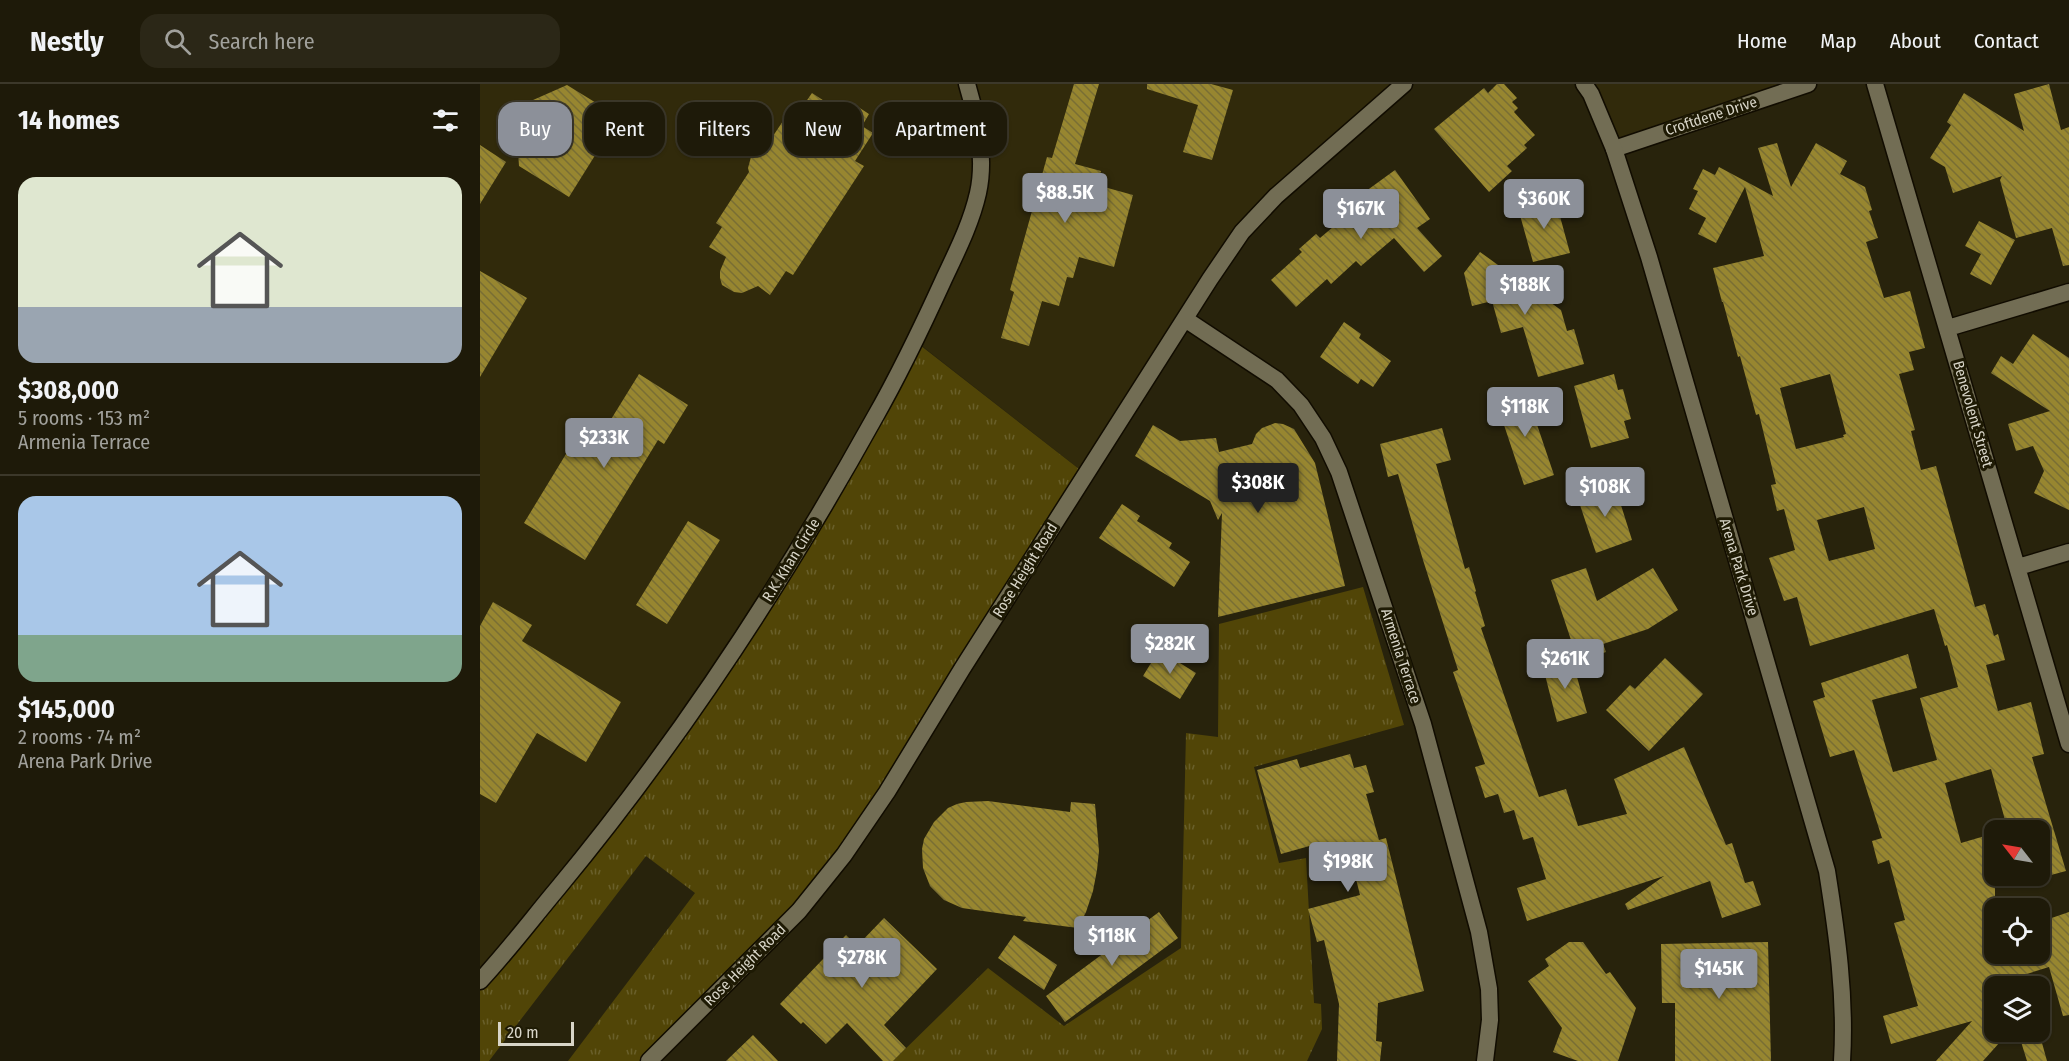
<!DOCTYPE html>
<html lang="en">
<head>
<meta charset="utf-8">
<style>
	:root { --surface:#1e1a09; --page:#2b2717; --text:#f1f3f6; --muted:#a1a19c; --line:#3c382a; --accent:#8c9099 }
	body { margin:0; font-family:"Fira Sans Condensed",sans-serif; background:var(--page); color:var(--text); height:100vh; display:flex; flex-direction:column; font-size:22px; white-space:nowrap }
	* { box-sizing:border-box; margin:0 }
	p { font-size:20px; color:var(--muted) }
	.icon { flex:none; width:33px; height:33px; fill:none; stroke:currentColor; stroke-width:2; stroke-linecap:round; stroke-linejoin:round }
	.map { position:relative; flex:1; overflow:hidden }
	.drawer { display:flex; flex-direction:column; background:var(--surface); width:480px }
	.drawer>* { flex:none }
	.banner { position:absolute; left:18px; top:18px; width:570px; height:54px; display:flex; gap:12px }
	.needle { width:39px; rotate:301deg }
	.controls { position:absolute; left:1504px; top:736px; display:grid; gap:12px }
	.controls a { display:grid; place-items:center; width:66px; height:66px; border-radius:12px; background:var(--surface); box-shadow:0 2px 4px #0004,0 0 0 2px var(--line); font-size:30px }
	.scale { position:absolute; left:18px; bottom:15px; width:76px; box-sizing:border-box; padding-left:6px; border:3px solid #d8d5c8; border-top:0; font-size:16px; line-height:21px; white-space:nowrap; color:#d8d5c8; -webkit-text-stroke:4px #1e1a04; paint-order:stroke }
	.price { position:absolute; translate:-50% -51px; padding:0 14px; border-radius:6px; background:var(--accent); color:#fff; font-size:20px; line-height:39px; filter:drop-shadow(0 2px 3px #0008) }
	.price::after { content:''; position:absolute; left:50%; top:36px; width:18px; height:14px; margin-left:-9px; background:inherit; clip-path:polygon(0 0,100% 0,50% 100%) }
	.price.current { background:#222; color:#fff }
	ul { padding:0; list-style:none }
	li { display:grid; align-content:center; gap:12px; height:318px; padding:0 18px }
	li+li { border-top:2px solid var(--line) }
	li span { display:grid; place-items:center; height:186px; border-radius:18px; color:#555 }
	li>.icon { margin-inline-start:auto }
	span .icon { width:108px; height:108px; fill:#fffc; stroke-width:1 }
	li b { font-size:26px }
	h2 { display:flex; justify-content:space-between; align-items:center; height:72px; padding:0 18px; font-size:26px }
	.pill { padding:0 21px; border-radius:18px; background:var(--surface); box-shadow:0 2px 4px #0004,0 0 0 2px var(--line); font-size:21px; line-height:54px }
	.pill.current { background:var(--accent); color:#fff }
	header { display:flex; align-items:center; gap:36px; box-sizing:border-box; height:84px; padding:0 30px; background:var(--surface); border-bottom:2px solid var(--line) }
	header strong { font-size:28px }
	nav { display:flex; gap:33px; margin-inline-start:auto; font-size:21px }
	.search { width:420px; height:54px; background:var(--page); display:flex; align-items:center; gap:15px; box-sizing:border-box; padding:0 21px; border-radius:18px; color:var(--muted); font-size:22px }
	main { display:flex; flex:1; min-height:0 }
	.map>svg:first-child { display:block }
	.built { fill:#312a0b }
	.grass { fill:url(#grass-tufts) }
	.building { fill:url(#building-back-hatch); fill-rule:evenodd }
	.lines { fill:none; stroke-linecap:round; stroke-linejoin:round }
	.minor-casing { stroke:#110c00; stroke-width:19 }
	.tertiary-casing { stroke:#110c00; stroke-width:19 }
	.minor { stroke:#726d54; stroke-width:16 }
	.tertiary { stroke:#726d54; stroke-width:16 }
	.labels { text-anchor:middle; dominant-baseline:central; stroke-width:6; stroke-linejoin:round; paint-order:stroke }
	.street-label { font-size:15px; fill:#d8d5c8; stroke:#1e1a04 }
</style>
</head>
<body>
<header>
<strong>Nestly</strong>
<div class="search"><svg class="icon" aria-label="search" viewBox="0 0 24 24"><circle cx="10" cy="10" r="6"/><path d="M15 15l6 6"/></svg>Search here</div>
<nav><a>Home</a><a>Map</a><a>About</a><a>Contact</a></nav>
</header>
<main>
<section class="drawer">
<h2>14 homes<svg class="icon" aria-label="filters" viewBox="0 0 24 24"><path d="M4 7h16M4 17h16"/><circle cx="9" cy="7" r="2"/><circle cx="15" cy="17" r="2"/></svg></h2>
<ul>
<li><span style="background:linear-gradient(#dfe7d0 70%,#9aa5b1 0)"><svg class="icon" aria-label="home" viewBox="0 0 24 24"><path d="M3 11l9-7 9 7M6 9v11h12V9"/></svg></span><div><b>$308,000</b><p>5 rooms · 153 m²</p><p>Armenia Terrace</p></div></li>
<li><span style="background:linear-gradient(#a9c7e8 75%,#7fa58c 0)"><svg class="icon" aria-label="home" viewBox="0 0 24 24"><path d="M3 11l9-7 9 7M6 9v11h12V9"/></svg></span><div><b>$145,000</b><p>2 rooms · 74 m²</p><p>Arena Park Drive</p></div></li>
</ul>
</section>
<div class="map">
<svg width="1589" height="977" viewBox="0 0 1589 977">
	<defs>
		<pattern id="grass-tufts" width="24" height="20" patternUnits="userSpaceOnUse" patternTransform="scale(1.5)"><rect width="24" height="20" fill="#514507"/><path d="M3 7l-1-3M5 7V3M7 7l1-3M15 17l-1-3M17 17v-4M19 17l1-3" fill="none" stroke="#695f2a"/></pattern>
		<pattern id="building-back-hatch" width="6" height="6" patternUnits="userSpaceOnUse" patternTransform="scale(1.5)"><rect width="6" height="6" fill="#978630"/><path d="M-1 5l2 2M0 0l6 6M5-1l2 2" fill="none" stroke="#796e34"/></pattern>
	</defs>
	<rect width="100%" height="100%" fill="#28230c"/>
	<path class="built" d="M 0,0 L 926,0 L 763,149 L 608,392 L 437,258 L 222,609 L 0,893 Z
		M 1103,0 L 1322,0 L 1134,65 Z"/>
	<path class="grass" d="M 436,258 L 608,392 L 365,772 L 171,977 L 88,977 L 215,809 L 166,772 L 9,977 L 0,977 L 0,893 L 222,609 Z
		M 883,503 L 924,641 L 774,683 L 799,779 L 826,774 L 834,919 L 841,920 L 842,945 L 827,977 L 413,977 L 508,884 L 584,942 L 701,864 L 706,649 L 738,653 L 739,540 Z"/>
	<path class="building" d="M 594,0 L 619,0 L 595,80 L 621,87 L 617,101 L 653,111 L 634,183 L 599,173 L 593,194 L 587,193 L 579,222 L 562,217 L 549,262 L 521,254 L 534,208 L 530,206 L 567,73 L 572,74 Z
		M 667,0 L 731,0 L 753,6 L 732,76 L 703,68 L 718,21 L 667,5 Z
		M 1017,0 L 1024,0 L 1037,14 L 1032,18 L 1038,24 L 1034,28 L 1055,51 L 1044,61 L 1047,64 L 1027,82 L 1032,87 L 1009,108 L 954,45 L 1004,4 L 1008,9 Z
		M 1569,0 L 1581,46 L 1589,43 L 1589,181 L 1583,182 L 1572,144 L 1536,154 L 1520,96 L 1522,92 L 1473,109 L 1465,83 L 1450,74 L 1471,41 L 1467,38 L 1484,9 L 1544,47 L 1534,10 Z
		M 87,1 L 139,33 L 89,113 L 39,82 L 35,24 Z
		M 332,9 L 355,24 L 360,17 L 365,21 L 369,17 L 389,30 L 382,42 L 393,49 L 375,77 L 384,82 L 313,191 L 306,187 L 290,211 L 278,202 L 262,209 L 254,208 L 242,201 L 240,194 L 240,187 L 246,173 L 229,163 L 242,143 L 236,139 L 269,88 L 268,84 L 271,73 L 275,69 L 285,64 L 307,31 L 314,35 Z
		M 1297,59 L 1311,103 L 1336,59 L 1367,77 L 1360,90 L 1385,103 L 1392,126 L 1389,127 L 1398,154 L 1386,158 L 1404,214 L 1430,207 L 1445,264 L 1429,268 L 1434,286 L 1419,290 L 1435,346 L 1431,347 L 1441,386 L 1456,382 L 1495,523 L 1505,520 L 1514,552 L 1518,550 L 1525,576 L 1506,581 L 1518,627 L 1551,618 L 1564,670 L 1552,673 L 1586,787 L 1560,794 L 1560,747 L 1528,747 L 1511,685 L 1465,699 L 1481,759 L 1515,749 L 1515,870 L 1560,870 L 1560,838 L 1589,828 L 1589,931 L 1583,932 L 1569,883 L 1515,900 L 1515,948 L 1529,948 L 1503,977 L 1456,977 L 1492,937 L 1411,960 L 1403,932 L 1438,922 L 1414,839 L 1425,836 L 1409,776 L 1398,780 L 1392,757 L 1402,754 L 1374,666 L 1350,673 L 1333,617 L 1345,613 L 1341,599 L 1428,570 L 1437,604 L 1392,616 L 1413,688 L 1457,676 L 1440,614 L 1478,603 L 1467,561 L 1465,562 L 1454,525 L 1330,562 L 1317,513 L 1304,517 L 1289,474 L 1315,466 L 1304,425 L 1297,427 L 1291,401 L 1296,400 L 1279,330 L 1276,331 L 1260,272 L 1258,273 L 1243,218 L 1242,218 L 1233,184 L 1284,172 L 1265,103 L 1236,159 L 1218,150 L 1226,134 L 1209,125 L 1218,107 L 1213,105 L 1223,85 L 1235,91 L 1239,83 L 1293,112 L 1278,64 ZM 1350,290 L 1366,350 L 1363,351 L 1364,353 L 1316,365 L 1300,304 ZM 1384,423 L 1395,465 L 1349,477 L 1337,436 Z
		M 0,61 L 26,78 L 0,120 Z
		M 915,86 L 950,135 L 937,144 L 962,172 L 944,188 L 914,154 L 881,182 L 876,177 L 851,200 L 847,195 L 816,223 L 791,196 L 822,168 L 819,165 L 836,150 L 840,154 L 886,115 L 882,110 Z
		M 1075,114 L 1090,169 L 1053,178 L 1038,124 Z
		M 1499,137 L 1535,156 L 1511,201 L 1490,190 L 1501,170 L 1485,162 Z
		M 1000,168 L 1081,226 L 1087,247 L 1094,245 L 1104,280 L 1058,293 L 1043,243 L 1021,249 L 1012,217 L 992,222 L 984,189 Z
		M 0,187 L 47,214 L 0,293 Z
		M 864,238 L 881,250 L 879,254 L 911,277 L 893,303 L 881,295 L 878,300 L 840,273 Z
		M 1553,250 L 1589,274 L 1589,426 L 1554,409 L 1564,387 L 1553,362 L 1536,367 L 1528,340 L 1570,327 L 1511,289 L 1521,272 L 1533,280 Z
		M 159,290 L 208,321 L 184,360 L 178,356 L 105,476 L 44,439 L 100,347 L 117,358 Z
		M 1134,290 L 1138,306 L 1143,305 L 1151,335 L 1144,337 L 1149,354 L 1111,364 L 1094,302 Z
		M 1046,308 L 1074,391 L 1044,401 L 1016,317 Z
		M 795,339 L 803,340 L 814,345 L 835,379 L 865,502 L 738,533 L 742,429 L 738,436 L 730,417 L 655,372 L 673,341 L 700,357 L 736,354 L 739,368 L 772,360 L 776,350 L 782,344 Z
		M 962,344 L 971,376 L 956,380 L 985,485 L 989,483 L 996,507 L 995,508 L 1005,542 L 1001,544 L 1059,713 L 1086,705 L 1098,742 L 1147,730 L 1134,695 L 1204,663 L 1246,761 L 1252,759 L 1265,799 L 1273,797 L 1281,821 L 1242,834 L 1230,797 L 1148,826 L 1145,820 L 1184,792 L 1047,837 L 1037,804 L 1066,795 L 1053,753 L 1043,756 L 1034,726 L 1024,729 L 1018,710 L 1005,714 L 995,683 L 1005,680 L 973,588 L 978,586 L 943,476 L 918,390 L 908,393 L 900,360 Z
		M 1134,399 L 1152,456 L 1116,469 L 1097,412 Z
		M 642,420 L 660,432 L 657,437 L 692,459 L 689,464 L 710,478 L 694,503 L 619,454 Z
		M 208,437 L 240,456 L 187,540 L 156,521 Z
		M 1106,484 L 1117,517 L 1173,484 L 1198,526 L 1168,545 L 1123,560 L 1126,568 L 1098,577 L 1071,496 Z
		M 13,518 L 52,541 L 42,557 L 141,618 L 106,678 L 57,649 L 16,719 L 0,710 L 0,542 Z
		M 679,566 L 716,589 L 700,615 L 663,592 Z
		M 1185,574 L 1223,610 L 1169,667 L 1126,626 L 1150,601 L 1155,605 Z
		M 1092,575 L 1107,629 L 1077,638 L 1063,583 Z
		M 870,670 L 874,684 L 886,681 L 894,708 L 886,710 L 899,756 L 906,754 L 944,907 L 898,919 L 896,957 L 902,958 L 900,977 L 857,977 L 859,920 L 844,856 L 837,858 L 828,825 L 880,811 L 867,759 L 835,768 L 833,761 L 801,770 L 777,686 L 817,675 L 820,684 Z
		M 508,717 L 590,728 L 591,718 L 615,720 L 619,767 L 617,786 L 613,807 L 606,828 L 598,844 L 543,837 L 546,833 L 482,824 L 464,816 L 450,802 L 443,784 L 442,765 L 444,755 L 454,738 L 468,724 L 477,720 L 486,718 Z
		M 679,828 L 698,854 L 585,938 L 566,912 Z
		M 404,834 L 457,885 L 404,941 L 426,964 L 413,977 L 403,977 L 367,939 L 346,960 L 323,938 L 321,940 L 300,920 L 366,851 L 377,862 Z
		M 534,851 L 577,881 L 564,906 L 518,874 Z
		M 1089,858 L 1103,858 L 1126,890 L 1130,888 L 1156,924 L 1138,977 L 1098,977 L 1073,968 L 1082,944 L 1048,897 L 1069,882 L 1065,875 Z
		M 1288,858 L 1291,977 L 1195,977 L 1195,919 L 1182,919 L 1181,860 Z
		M 1538,948 L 1559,948 L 1567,977 L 1547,977 Z
		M 273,951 L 298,977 L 246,977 Z"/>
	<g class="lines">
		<g class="minor-casing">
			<path id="minor" d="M 1395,0 L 1589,660
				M 1134,65 L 1328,0
				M 705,235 L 797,296 L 821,321 L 843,354 L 859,388 L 943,640 L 999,848 L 1009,905 L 1010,936 L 1005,977
				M 1468,244 L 1589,208
				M 1538,483 L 1589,468
				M 0,897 C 28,867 52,835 78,804 C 199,658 303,499 395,333 C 420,289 442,243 463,197 C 476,169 491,140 498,109 C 506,73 497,34 487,0
				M 169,977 L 319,827 L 364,771 L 407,708 L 482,585 L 730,195 L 762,148 L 796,112 L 924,0"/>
		</g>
		<g class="tertiary-casing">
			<path id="tertiary" d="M 1104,0 L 1111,10 L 1134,65 L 1169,173 L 1347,787 C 1357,850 1366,913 1362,977"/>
		</g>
		<use href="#minor" class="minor"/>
		<use href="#tertiary" class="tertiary"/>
	</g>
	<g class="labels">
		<g class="street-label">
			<text transform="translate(1231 32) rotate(-18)">Croftdene Drive</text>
			<text transform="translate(1493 330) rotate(74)">Benevolent Street</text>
			<text transform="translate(311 476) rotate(-58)">R.K. Khan Circle</text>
			<text transform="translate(1259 483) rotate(73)">Arena Park Drive</text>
			<text transform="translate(545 486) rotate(-58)">Rose Height Road</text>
			<text transform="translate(921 572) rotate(72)">Armenia Terrace</text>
			<text transform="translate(265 881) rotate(-45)">Rose Height Road</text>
		</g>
	</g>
</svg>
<div class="controls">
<a><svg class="needle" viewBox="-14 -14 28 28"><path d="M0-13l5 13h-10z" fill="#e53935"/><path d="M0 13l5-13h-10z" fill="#a1a19c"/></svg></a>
<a><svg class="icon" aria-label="locate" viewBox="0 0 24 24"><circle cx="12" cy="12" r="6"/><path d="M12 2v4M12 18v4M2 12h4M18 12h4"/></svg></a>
<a><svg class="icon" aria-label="layers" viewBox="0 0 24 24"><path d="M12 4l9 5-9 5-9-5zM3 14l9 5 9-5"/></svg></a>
</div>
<div class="scale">20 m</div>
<b class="price" style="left:585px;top:140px">$88.5K</b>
<b class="price" style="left:1064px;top:146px">$360K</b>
<b class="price" style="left:881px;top:156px">$167K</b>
<b class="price" style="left:1045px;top:232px">$188K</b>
<b class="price" style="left:1045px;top:354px">$118K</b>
<b class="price" style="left:124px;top:385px">$233K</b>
<b class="price current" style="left:778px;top:430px">$308K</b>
<b class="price" style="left:1125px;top:434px">$108K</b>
<b class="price" style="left:690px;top:591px">$282K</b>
<b class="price" style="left:1085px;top:606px">$261K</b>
<b class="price" style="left:868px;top:809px">$198K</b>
<b class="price" style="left:632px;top:883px">$118K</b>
<b class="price" style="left:382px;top:905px">$278K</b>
<b class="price" style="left:1239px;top:916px">$145K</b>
<div class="banner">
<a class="pill current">Buy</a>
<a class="pill">Rent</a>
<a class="pill">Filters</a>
<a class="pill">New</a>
<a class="pill">Apartment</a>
</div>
</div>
</main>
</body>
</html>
